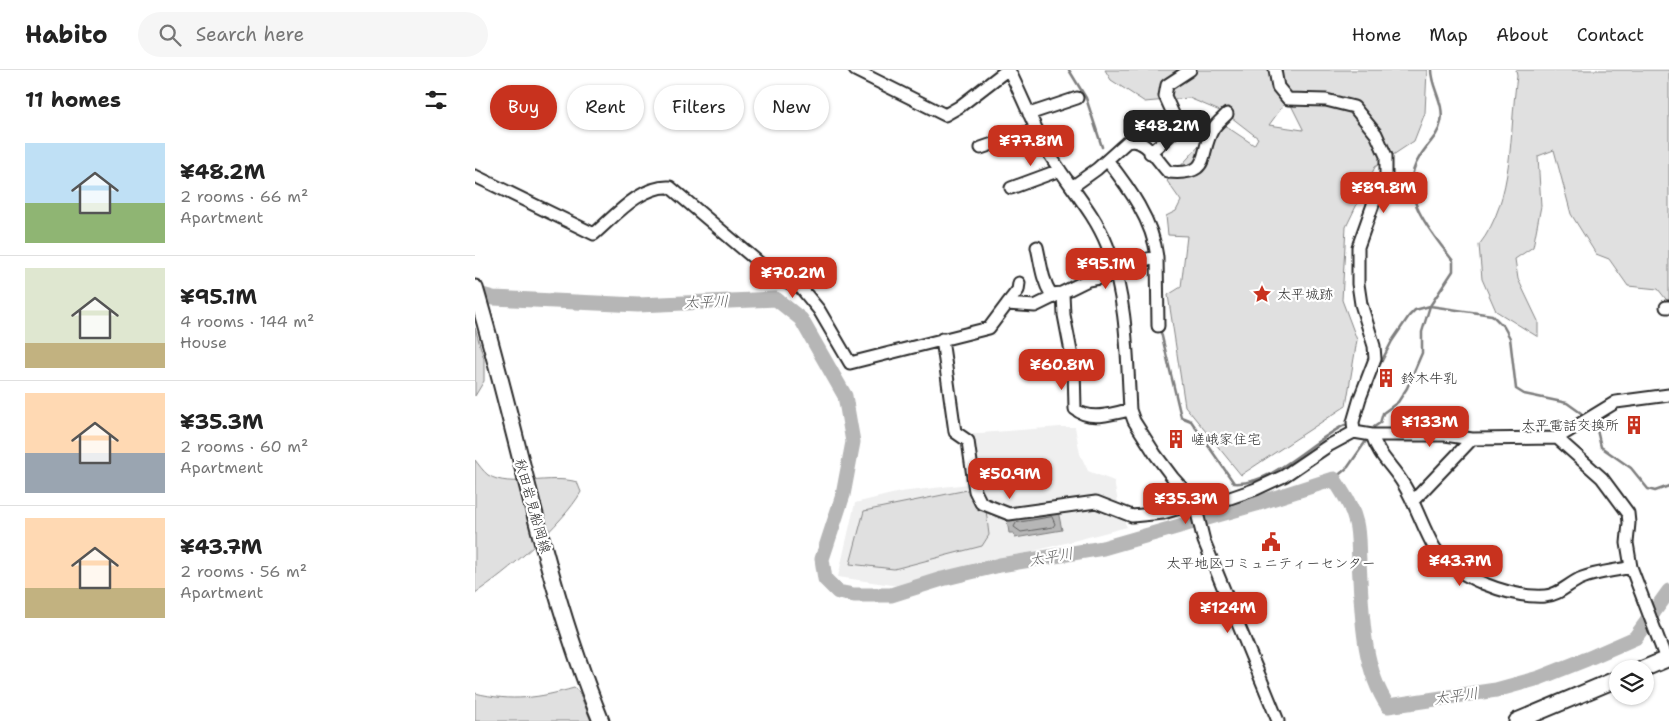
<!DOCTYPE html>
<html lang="en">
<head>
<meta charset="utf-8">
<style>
	:root { --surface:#fff; --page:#f6f6f6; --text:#222; --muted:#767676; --line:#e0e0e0; --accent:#c8321e }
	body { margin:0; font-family:"Shantell Sans","Klee One",sans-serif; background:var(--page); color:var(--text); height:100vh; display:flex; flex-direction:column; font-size:19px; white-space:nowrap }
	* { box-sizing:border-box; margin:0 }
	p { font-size:16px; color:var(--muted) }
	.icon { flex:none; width:28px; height:28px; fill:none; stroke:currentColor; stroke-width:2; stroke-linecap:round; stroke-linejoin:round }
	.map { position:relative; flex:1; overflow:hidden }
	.details { display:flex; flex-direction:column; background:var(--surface); width:475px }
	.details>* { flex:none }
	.guide { position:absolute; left:15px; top:15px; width:475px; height:45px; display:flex; gap:10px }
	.tools { position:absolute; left:1134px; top:590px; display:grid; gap:10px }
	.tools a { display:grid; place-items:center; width:45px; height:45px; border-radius:50%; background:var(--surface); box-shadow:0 1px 4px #0004; font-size:25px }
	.price { position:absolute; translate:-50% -42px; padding:0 11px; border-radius:10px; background:var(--accent); color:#fff; font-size:16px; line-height:32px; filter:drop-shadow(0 1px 2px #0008) }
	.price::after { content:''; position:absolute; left:50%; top:30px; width:15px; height:11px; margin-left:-8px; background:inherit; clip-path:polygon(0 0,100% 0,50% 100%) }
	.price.selected { background:#222; color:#fff }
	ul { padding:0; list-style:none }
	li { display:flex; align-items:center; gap:15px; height:125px; padding:0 25px }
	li+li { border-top:1px solid var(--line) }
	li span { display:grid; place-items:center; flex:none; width:140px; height:100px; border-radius:0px; color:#555 }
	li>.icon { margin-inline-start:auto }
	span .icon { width:60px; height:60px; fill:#fffc; stroke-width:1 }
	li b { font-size:21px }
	h2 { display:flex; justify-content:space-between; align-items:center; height:60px; padding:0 25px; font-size:21px }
	.pill { padding:0 18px; border-radius:22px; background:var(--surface); box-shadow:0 1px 4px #0004; font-size:18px; line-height:45px }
	.pill.selected { background:var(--accent); color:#fff }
	header { display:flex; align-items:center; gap:30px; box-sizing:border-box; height:70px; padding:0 25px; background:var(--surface); border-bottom:1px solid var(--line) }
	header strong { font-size:24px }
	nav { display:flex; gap:28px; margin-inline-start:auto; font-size:18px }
	.search { width:350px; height:45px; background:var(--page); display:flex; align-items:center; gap:12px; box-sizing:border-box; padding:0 18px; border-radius:28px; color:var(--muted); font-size:19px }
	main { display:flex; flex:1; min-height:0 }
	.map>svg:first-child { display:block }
	.built { fill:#efefef }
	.green { fill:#e0e0e0; stroke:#868686; fill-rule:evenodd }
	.water { fill:#b6b6b6; stroke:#7e7e7e }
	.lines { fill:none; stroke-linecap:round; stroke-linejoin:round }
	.shore { stroke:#636363; stroke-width:1 }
	.stream { stroke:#7e7e7e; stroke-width:2.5 }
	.river { stroke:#b6b6b6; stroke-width:15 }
	.minor-casing { stroke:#2b2b2b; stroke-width:15 }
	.major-casing { stroke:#2b2b2b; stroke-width:19 }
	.minor { stroke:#fff; stroke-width:11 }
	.major { stroke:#fff; stroke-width:15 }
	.labels { text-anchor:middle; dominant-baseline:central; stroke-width:4.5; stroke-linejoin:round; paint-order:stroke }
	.poi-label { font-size:14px; fill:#2b2b2b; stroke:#fff; text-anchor:start }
	.street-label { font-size:14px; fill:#2b2b2b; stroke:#fff }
	.water-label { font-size:15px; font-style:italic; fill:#5c5c5c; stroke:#fff }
</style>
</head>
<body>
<header>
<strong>Habito</strong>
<div class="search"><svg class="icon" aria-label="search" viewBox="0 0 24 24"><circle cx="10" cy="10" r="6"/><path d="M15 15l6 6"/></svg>Search here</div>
<nav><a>Home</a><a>Map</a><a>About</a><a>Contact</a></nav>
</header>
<main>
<section class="details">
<h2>11 homes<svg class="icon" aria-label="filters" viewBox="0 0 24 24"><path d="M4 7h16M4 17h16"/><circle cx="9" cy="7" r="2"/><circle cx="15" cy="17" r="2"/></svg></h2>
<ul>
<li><span style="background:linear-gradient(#bfe0f5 60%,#8fb573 0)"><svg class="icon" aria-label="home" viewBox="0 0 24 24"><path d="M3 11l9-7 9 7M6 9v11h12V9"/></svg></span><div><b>¥48.2M</b><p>2 rooms · 66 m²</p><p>Apartment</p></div></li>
<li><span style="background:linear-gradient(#dfe7d0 75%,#c2b280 0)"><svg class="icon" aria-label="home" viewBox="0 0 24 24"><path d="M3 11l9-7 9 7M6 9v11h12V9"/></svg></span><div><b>¥95.1M</b><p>4 rooms · 144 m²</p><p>House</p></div></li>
<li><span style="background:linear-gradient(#ffd9b3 60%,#9aa5b1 0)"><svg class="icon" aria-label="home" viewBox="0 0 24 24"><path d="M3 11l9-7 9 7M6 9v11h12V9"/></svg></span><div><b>¥35.3M</b><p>2 rooms · 60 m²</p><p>Apartment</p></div></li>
<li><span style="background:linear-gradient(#ffd9b3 70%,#c2b280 0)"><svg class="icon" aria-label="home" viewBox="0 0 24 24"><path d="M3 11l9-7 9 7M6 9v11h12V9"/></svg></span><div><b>¥43.7M</b><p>2 rooms · 56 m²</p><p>Apartment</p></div></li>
</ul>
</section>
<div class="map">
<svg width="1194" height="651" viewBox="0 0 1194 651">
	<rect width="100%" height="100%" fill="#fff"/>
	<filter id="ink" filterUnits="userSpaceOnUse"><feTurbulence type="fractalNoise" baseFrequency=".02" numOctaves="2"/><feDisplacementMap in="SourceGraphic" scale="10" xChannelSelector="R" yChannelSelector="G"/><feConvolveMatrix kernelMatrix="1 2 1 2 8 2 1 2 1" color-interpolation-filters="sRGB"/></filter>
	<g filter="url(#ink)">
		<path class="built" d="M 585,357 L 600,357 L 605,384 L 613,401 L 639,411 L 645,443 L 652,457 L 424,516 L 363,507 L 380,433 L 425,422 L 502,413 L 492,364 Z"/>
		<path class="green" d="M 630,0 L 952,0 L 950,43 L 939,71 L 900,97 L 871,157 L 867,230 L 882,270 L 871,336 L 766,405 L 710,336 L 693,225 L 706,217 L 712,166 L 693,165 L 691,146 L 701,141 L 706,131 L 692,111 L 724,76 L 743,51 L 779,75 L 783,68 L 752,44 L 714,28 L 670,32 L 636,10 ZM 813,29 L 828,59 L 828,60 L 794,55 Z
			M 1041,0 L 1194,0 L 1194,233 L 1183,219 L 1153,216 L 1134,189 L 1121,184 L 1096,144 L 1079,80 L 1063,86 L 1066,136 L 1058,177 L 1040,189 L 1043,209 L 1063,251 L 1063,267 L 1021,241 L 1007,209 L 1004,175 C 1040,129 1034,61 1042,6 Z
			M 0,258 L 9,289 L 9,311 L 0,326 Z
			M 0,390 C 4,395 8,401 13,405 C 35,419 76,404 102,412 L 106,422 C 89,453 30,504 0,523 Z
			M 497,419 L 511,440 L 514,465 L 507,476 L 419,499 L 375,494 L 389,441 Z
			M 99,618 L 104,622 L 116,651 L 0,651 L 0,623 C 37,632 64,628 99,618 Z"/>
		<path class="water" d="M 583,441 L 587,460 L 540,468 L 539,463 L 534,463 L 532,450 Z"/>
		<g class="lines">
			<path class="shore" d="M 577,447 L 580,454 L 578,457 L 546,462 L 539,457 L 541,453 Z"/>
			<path class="stream" d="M 594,0 L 611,28 L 627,77
				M 685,258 L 706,347 L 716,351 L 759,413 C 797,416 836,371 870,355
				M 899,306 L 917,271 L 934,246 L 940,240 L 955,236 L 1017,245 L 1029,257 L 1035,268 L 1041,319 L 1049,324 L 1092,333 L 1106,343
				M 1117,354 L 1122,360 L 1126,377 L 1156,398 L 1173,419 L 1180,421 L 1194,416
				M 899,357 L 905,353 L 908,343 L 923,332 L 932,318 L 947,283 L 947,262 L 955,236 L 978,201 L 978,191 C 957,163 921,124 944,88 C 951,75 963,67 966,52 C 970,33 956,18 956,0
				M 859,409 L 873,397 L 891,371"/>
			<path class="river" d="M 0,223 L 18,228 L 163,235 L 301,229 L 326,249 L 370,326 L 378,372 L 368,425 L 347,489 L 350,509 L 363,522 L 379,525 L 416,525 L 467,509 L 525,495 L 628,478 L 781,434 L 859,409 C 868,423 877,436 881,453 C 884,465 883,479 884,491 C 887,538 886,596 913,636 L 1021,620 L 1064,608 L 1112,589 L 1160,568 L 1194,521"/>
			<g class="minor-casing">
				<path id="minor" d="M 380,0 L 470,45 L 484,37 L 532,0
					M 534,0 C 548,28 559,58 575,85 C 593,115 619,142 632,175 C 652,228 652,284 655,340 L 659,351 L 680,384 L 698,408 L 719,431 L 729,471 L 803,651
					M 800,0 L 803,17 L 813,29 L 851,30 L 879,37 L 901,64 L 911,86 L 911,111 L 900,129 L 883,177 L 883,214 L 886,234 L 899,276 L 900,289 L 885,328 L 878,352 L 879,362
					M 554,44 L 602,28
					M 506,78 L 561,59
					M 675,83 L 704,57 L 690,26 L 692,15 L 715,0
					M 0,106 L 119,164 C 140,146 166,115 195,117 L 301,207 L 326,218 L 344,240 L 375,293 L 514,258 L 532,234 L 560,236 L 613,210 L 641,205 L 645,195 L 682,187 C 678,151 654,118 632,90
					M 597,117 L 622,99 L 652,72 C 670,66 682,91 693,102 C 738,106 723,85 738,59 C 741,54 747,49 752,44
					M 536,118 L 585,100
					M 562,177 C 566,194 567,210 576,224 L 588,223 L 589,245 L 599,297 L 600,339 C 616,352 637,343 655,340
					M 682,187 L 683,256
					M 532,234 L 543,220 L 544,213
					M 1191,237 L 1194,237
					M 467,269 L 480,362 L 493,371 L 500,421 L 506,433 L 534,444 L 621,432 L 657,446 L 688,443 L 711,436 L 719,431 L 755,428 L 781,419 L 809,406 L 853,376 L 879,362 L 897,365 L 970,365 L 997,369 L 1082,368 L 1141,332 L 1194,325
					M 897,365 C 904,387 918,396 929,415 C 941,435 948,458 959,477 C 977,507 1036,528 1070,526 C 1085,525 1094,513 1107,508 C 1122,502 1140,501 1156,497
					M 1082,368 L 1127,408 L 1153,443 L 1154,453 L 1152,473 L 1156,497 L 1191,589
					M 938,431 L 997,369"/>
			</g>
			<g class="major-casing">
				<path id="major" d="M 0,218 C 43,362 69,512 126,651
					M 1168,599 L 1194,588
					M 1042,651 L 1142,609"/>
			</g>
			<use href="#minor" class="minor"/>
			<use href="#major" class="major"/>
		</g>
	</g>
	<defs>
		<g id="sight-bare" transform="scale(1.5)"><path d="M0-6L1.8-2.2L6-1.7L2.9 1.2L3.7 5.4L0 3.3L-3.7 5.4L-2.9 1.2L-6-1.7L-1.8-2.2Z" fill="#c8321e" stroke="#fff" stroke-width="2.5" paint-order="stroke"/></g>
		<g id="building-bare" transform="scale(1.5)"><path d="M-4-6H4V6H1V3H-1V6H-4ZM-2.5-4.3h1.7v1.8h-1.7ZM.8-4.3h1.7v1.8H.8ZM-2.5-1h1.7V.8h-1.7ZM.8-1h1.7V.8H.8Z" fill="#c8321e" stroke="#fff" stroke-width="2.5" paint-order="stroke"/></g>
		<g id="civic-bare" transform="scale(1.5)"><path d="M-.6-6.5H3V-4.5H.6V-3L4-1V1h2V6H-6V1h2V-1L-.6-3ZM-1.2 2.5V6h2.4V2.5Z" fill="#c8321e" stroke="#fff" stroke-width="2.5" paint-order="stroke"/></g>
	</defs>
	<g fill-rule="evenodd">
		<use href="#sight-bare" x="787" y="224"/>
		<use href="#building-bare" x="911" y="308"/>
		<use href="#building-bare" x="1159" y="355"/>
		<use href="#building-bare" x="701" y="369"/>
		<use href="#civic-bare" x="796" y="472"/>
	</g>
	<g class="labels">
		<g class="poi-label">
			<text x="802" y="224">太平城跡</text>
			<text x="926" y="308">鈴木牛乳</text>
			<text x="1144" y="355" text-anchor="end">太平電話交換所</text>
			<text x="716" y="369">嵯峨家住宅</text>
			<text x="796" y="493" text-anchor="middle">太平地区コミュニティーセンター</text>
		</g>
		<g class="street-label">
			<text transform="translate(58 436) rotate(74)">秋田岩見船岡線</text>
		</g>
		<g class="water-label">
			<text transform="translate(231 232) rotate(-2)">太平川</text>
			<text transform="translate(576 487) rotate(-10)">太平川</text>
			<text transform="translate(981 626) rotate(-8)">太平川</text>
		</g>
	</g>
</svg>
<div class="tools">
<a><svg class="icon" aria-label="layers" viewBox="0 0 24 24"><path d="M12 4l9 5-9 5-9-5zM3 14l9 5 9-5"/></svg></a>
</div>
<b class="price selected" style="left:692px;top:82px">¥48.2M</b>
<b class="price" style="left:556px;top:97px">¥77.8M</b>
<b class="price" style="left:909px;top:144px">¥89.8M</b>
<b class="price" style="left:631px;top:220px">¥95.1M</b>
<b class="price" style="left:318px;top:229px">¥70.2M</b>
<b class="price" style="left:587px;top:321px">¥60.8M</b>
<b class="price" style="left:955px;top:378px">¥133M</b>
<b class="price" style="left:535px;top:430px">¥50.9M</b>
<b class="price" style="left:711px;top:455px">¥35.3M</b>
<b class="price" style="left:985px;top:517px">¥43.7M</b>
<b class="price" style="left:753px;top:564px">¥124M</b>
<div class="guide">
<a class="pill selected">Buy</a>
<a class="pill">Rent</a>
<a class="pill">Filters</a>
<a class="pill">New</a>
</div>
</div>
</main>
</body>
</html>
